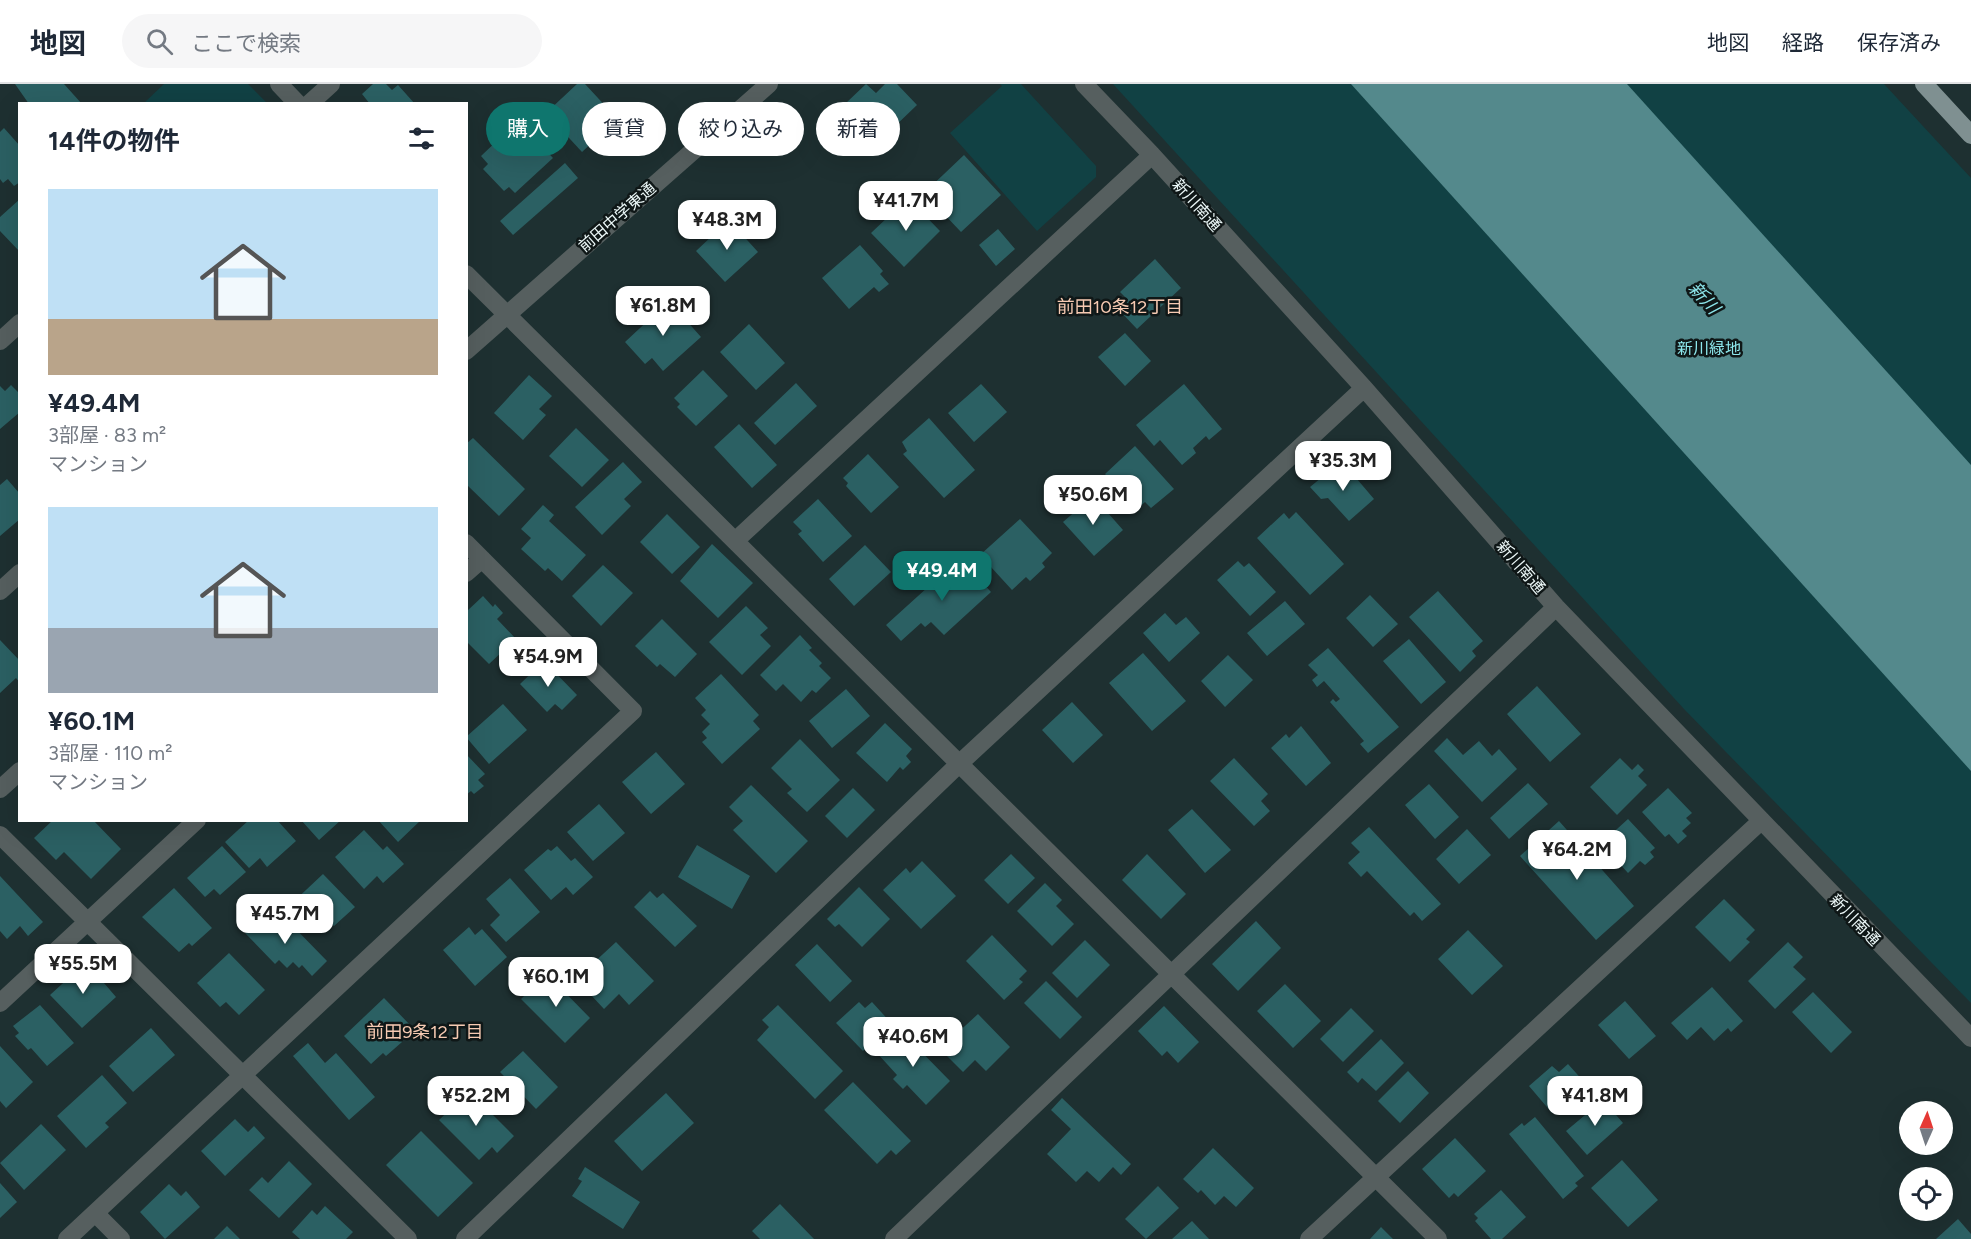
<!DOCTYPE html>
<html lang="ja">
<head>
<meta charset="utf-8">
<style>
	:root { --surface:#fff; --page:#f6f6f7; --text:#1f2937; --muted:#747a83; --line:#e0e1e3; --accent:#0f766e }
	body { margin:0; font-family:Figtree,"Noto Sans JP",sans-serif; background:var(--page); color:var(--text); height:100vh; display:flex; flex-direction:column; font-size:22px; white-space:nowrap }
	* { box-sizing:border-box; margin:0 }
	p { font-size:20px; color:var(--muted) }
	.icon { flex:none; width:33px; height:33px; fill:none; stroke:currentColor; stroke-width:2; stroke-linecap:round; stroke-linejoin:round }
	.map { position:relative; flex:1; overflow:hidden }
	.side { position:absolute; left:18px; top:18px; width:450px; height:720px; display:flex; flex-direction:column; background:var(--surface); border-radius:0px; box-shadow:0 6px 24px #0002 }
	.side>* { flex:none }
	.top-card { position:absolute; left:486px; top:18px; width:570px; height:54px; display:flex; gap:12px }
	.needle { width:39px; rotate:3deg }
	.controls { position:absolute; left:1899px; top:1017px; display:grid; gap:12px }
	.controls a { display:grid; place-items:center; width:54px; height:54px; border-radius:50%; background:var(--surface); box-shadow:0 6px 24px #0002; font-size:30px }
	.price { position:absolute; translate:-50% -51px; padding:0 14px; border-radius:12px; background:#fff; color:#222; font-size:20px; line-height:39px; filter:drop-shadow(0 2px 3px #0008) }
	.price::after { content:''; position:absolute; left:50%; top:36px; width:18px; height:14px; margin-left:-9px; background:inherit; clip-path:polygon(0 0,100% 0,50% 100%) }
	.price.active { background:var(--accent); color:#fff }
	ul { padding:0; list-style:none }
	li { display:grid; align-content:center; gap:12px; height:318px; padding:0 30px }
	li span { display:grid; place-items:center; height:186px; border-radius:0px; color:#555 }
	li>.icon { margin-inline-start:auto }
	span .icon { width:108px; height:108px; fill:#fffc; stroke-width:1 }
	li b { font-size:26px }
	h2 { display:flex; justify-content:space-between; align-items:center; height:72px; padding:0 30px; font-size:26px }
	.tag { padding:0 21px; border-radius:27px; background:var(--surface); box-shadow:0 6px 24px #0002; font-size:21px; line-height:54px }
	.tag.active { background:var(--accent); color:#fff }
	header { display:flex; align-items:center; gap:36px; box-sizing:border-box; height:84px; padding:0 30px; background:var(--surface); border-bottom:2px solid var(--line) }
	header strong { font-size:28px }
	nav { display:flex; gap:33px; margin-inline-start:auto; font-size:21px }
	.search { width:420px; height:54px; background:var(--page); display:flex; align-items:center; gap:15px; box-sizing:border-box; padding:0 21px; border-radius:33px; color:var(--muted); font-size:22px }
	.map>svg:first-child { display:block }
	.green { fill:#114144 }
	.water { fill:#54898c }
	.building { fill:#2b6063 }
	.lines { fill:none; stroke-linecap:round; stroke-linejoin:round }
	.minor { stroke:#565f5f; stroke-width:18 }
	.major { stroke:#7f9091; stroke-width:18 }
	.labels { text-anchor:middle; dominant-baseline:central; stroke-width:5; stroke-linejoin:round; paint-order:stroke }
	.street-label { font-size:16px; fill:#ecf8f8; stroke:#0f1717 }
	.park-label { font-size:16px; fill:#8ee8ed; stroke:#0f1717 }
	.water-label { font-size:18px; font-style:italic; fill:#8de7ec; stroke:#0f1717 }
	.neighbourhood-label { font-size:18px; fill:#f6cab2; stroke:#0f1717 }
</style>
</head>
<body>
<header>
<strong>地図</strong>
<div class="search"><svg class="icon" aria-label="search" viewBox="0 0 24 24"><circle cx="10" cy="10" r="6"/><path d="M15 15l6 6"/></svg>ここで検索</div>
<nav><a>地図</a><a>経路</a><a>保存済み</a></nav>
</header>
<div class="map">
<svg width="1971" height="1155" viewBox="0 0 1971 1155">
	<rect width="100%" height="100%" fill="#1e3031"/>
	<path class="green" d="M 164,0 L 248,0 L 267,19 L 144,19 Z
		M 1000,0 L 1021,0 L 1096,82 L 1096,93 L 1037,147 L 950,49 L 1002,2 Z
		M 1113,0 L 1884,0 L 1971,94 L 1971,919 L 1684,625 Z"/>
	<path class="water" d="M 1351,0 L 1627,0 L 1971,381 L 1971,687 Z"/>
	<path class="building" d="M 15,0 L 64,0 L 82,20 L 29,20 Z
		M 373,0 L 386,0 L 392,6 L 398,1 L 415,20 L 370,20 L 362,10 Z
		M 577,0 L 585,0 L 623,41 L 602,60 L 597,54 L 582,68 L 546,29 Z
		M 866,0 L 876,9 L 885,0 L 897,0 L 917,21 L 892,45 L 884,36 L 872,47 L 846,19 Z
		M 518,37 L 553,74 L 515,109 L 509,103 L 504,107 L 483,85 L 488,80 L 481,72 Z
		M 4,44 L 20,62 L 20,98 L 14,102 L 8,95 L 3,99 L 0,95 L 0,48 Z
		M 964,71 L 1001,111 L 961,148 L 924,109 Z
		M 565,79 L 578,94 L 513,151 L 500,137 Z
		M 908,114 L 940,147 L 904,183 L 871,149 Z
		M 20,115 L 20,168 L 0,147 L 0,133 Z
		M 729,136 L 758,168 L 725,198 L 696,167 Z
		M 998,145 L 1015,165 L 996,182 L 979,161 Z
		M 860,161 L 883,187 L 880,190 L 889,200 L 879,208 L 874,203 L 849,225 L 822,194 Z
		M 1155,175 L 1181,204 L 1137,245 L 1118,225 L 1128,216 L 1120,208 Z
		M 669,217 L 701,253 L 663,287 L 652,274 L 645,280 L 625,258 Z
		M 749,240 L 785,279 L 756,306 L 720,268 Z
		M 1125,249 L 1151,277 L 1125,302 L 1098,273 Z
		M 703,286 L 728,312 L 696,342 L 677,323 L 680,320 L 674,314 Z
		M 529,291 L 552,312 L 539,325 L 546,331 L 523,356 L 494,329 Z
		M 796,299 L 817,322 L 775,361 L 754,339 Z
		M 981,300 L 1007,328 L 974,358 L 948,329 Z
		M 1184,300 L 1222,345 L 1209,356 L 1206,352 L 1193,364 L 1196,369 L 1182,381 L 1160,356 L 1154,362 L 1136,341 Z
		M 11,301 L 20,310 L 20,328 L 0,345 L 0,302 L 5,307 Z
		M 929,334 L 975,386 L 944,414 L 903,370 L 907,367 L 902,358 Z
		M 739,340 L 777,381 L 752,404 L 714,363 Z
		M 576,344 L 609,376 L 582,403 L 549,372 Z
		M 473,354 L 525,405 L 499,432 L 466,400 L 466,360 Z
		M 1135,362 L 1174,405 L 1151,424 L 1145,418 L 1137,425 L 1105,390 Z
		M 868,370 L 899,403 L 871,429 L 846,402 L 848,399 L 843,394 Z
		M 623,378 L 642,398 L 624,415 L 631,422 L 602,451 L 575,423 Z
		M 1338,380 L 1348,391 L 1351,388 L 1374,415 L 1349,437 L 1328,414 L 1321,415 L 1310,403 Z
		M 7,395 L 20,410 L 20,435 L 0,452 L 0,401 Z
		M 1093,412 L 1123,446 L 1094,472 L 1063,438 Z
		M 818,415 L 852,452 L 823,478 L 798,450 L 802,447 L 793,438 Z
		M 543,421 L 554,431 L 549,437 L 586,471 L 562,497 L 548,484 L 545,487 L 521,465 L 531,454 L 521,445 Z
		M 1296,428 L 1344,480 L 1310,511 L 1257,454 L 1284,429 L 1289,435 Z
		M 667,430 L 700,463 L 672,490 L 640,458 Z
		M 1020,435 L 1052,469 L 1042,479 L 1045,483 L 1030,497 L 1026,493 L 1012,506 L 980,471 Z
		M 712,460 L 753,499 L 718,534 L 680,497 Z
		M 865,461 L 891,488 L 854,522 L 829,495 Z
		M 960,474 L 991,508 L 944,551 L 931,538 L 925,543 L 921,539 L 901,557 L 886,541 Z
		M 1238,477 L 1244,483 L 1249,479 L 1276,508 L 1250,532 L 1217,496 Z
		M 603,481 L 633,509 L 601,542 L 572,512 Z
		M 1438,507 L 1483,557 L 1472,567 L 1476,572 L 1460,588 L 1409,533 Z
		M 1370,511 L 1398,540 L 1373,563 L 1346,534 Z
		M 483,512 L 493,523 L 495,520 L 503,529 L 497,535 L 516,555 L 489,580 L 466,557 L 466,528 Z
		M 1285,517 L 1305,540 L 1267,572 L 1247,549 Z
		M 746,522 L 768,544 L 760,551 L 771,562 L 742,591 L 709,558 Z
		M 1165,529 L 1176,541 L 1186,533 L 1200,549 L 1169,578 L 1143,549 Z
		M 662,535 L 697,570 L 675,593 L 660,580 L 657,583 L 635,562 Z
		M 800,551 L 812,564 L 809,566 L 822,579 L 819,582 L 831,594 L 816,609 L 812,606 L 801,618 L 783,600 L 776,607 L 760,591 Z
		M 1409,555 L 1446,598 L 1421,620 L 1383,577 Z
		M 0,556 L 20,577 L 20,599 L 16,594 L 0,609 Z
		M 1328,564 L 1399,643 L 1368,669 L 1360,660 L 1364,657 L 1330,618 L 1333,615 L 1336,618 L 1340,615 L 1324,597 L 1317,603 L 1312,596 L 1318,591 L 1308,581 Z
		M 1143,569 L 1186,617 L 1152,647 L 1109,599 Z
		M 1228,571 L 1253,596 L 1225,623 L 1201,597 Z
		M 544,577 L 577,611 L 562,626 L 555,620 L 547,628 L 520,600 Z
		M 721,590 L 759,631 L 753,637 L 760,645 L 722,680 L 702,658 L 707,654 L 702,648 L 710,640 L 701,631 L 706,626 L 695,614 Z
		M 1537,602 L 1581,650 L 1550,678 L 1507,630 Z
		M 846,605 L 870,632 L 832,664 L 809,637 Z
		M 1072,618 L 1103,651 L 1073,679 L 1042,646 Z
		M 503,620 L 527,646 L 489,680 L 466,653 Z
		M 885,639 L 912,665 L 906,672 L 911,678 L 903,686 L 900,683 L 887,698 L 856,669 Z
		M 1301,642 L 1331,679 L 1306,702 L 1271,664 L 1286,650 L 1289,654 Z
		M 1447,654 L 1463,671 L 1479,657 L 1492,672 L 1499,665 L 1517,685 L 1482,718 L 1434,667 Z
		M 800,655 L 840,696 L 807,728 L 787,709 L 792,705 L 771,684 Z
		M 656,668 L 685,700 L 651,730 L 622,698 Z
		M 466,670 L 485,690 L 478,696 L 484,702 L 474,710 L 471,707 L 466,711 Z
		M 1234,674 L 1268,710 L 1261,717 L 1270,727 L 1254,742 L 1210,697 Z
		M 1620,674 L 1632,686 L 1638,680 L 1644,686 L 1638,692 L 1647,701 L 1617,731 L 1590,703 Z
		M 1528,699 L 1548,720 L 1509,755 L 1490,734 Z
		M 1429,700 L 1459,733 L 1435,755 L 1405,721 Z
		M 751,701 L 808,757 L 776,789 L 733,746 L 743,737 L 729,723 Z
		M 853,704 L 875,726 L 847,754 L 825,732 Z
		M 1668,704 L 1692,729 L 1686,734 L 1691,739 L 1682,747 L 1687,752 L 1678,760 L 1669,750 L 1665,753 L 1642,728 Z
		M 599,720 L 625,749 L 593,777 L 567,748 Z
		M 1192,725 L 1231,766 L 1205,789 L 1168,746 Z
		M 1628,735 L 1655,764 L 1650,768 L 1654,773 L 1645,781 L 1640,777 L 1628,789 L 1617,777 L 1623,772 L 1606,755 Z
		M 53,736 L 93,736 L 121,765 L 91,795 L 64,768 L 56,776 L 34,754 Z
		M 249,736 L 277,736 L 296,757 L 267,783 L 260,774 L 249,784 L 225,758 Z
		M 301,736 L 341,736 L 319,756 Z
		M 378,736 L 421,736 L 398,758 Z
		M 1559,737 L 1634,822 L 1596,856 L 1520,772 Z
		M 1369,743 L 1441,820 L 1422,837 L 1414,828 L 1410,832 L 1367,787 L 1361,793 L 1348,779 L 1360,768 L 1351,759 Z
		M 1467,745 L 1491,771 L 1459,800 L 1436,775 Z
		M 364,746 L 383,766 L 387,762 L 404,780 L 383,799 L 377,792 L 364,805 L 335,773 Z
		M 697,761 L 750,792 L 732,825 L 678,793 Z
		M 222,762 L 246,788 L 220,811 L 214,805 L 205,813 L 187,794 Z
		M 557,762 L 571,777 L 575,774 L 593,793 L 573,811 L 566,803 L 551,816 L 524,786 L 548,765 L 551,767 Z
		M 1011,770 L 1035,794 L 1008,820 L 984,796 Z
		M 1147,770 L 1186,810 L 1161,835 L 1122,796 Z
		M 922,777 L 956,812 L 921,845 L 883,806 L 906,784 L 910,789 Z
		M 323,790 L 355,823 L 334,842 L 328,836 L 316,848 L 290,821 Z
		M 0,792 L 43,838 L 28,852 L 20,842 L 7,855 L 0,847 Z
		M 510,794 L 540,828 L 506,858 L 490,841 L 500,831 L 486,815 Z
		M 1045,799 L 1062,816 L 1056,822 L 1074,840 L 1052,862 L 1017,827 Z
		M 859,803 L 890,835 L 862,863 L 839,840 L 835,843 L 827,835 Z
		M 174,804 L 212,844 L 192,862 L 189,859 L 179,868 L 142,833 Z
		M 650,807 L 657,814 L 663,809 L 697,842 L 675,863 L 634,823 Z
		M 1724,815 L 1755,846 L 1746,855 L 1750,858 L 1730,878 L 1695,843 Z
		M 266,829 L 277,842 L 285,834 L 327,877 L 312,892 L 302,881 L 299,884 L 293,878 L 287,884 L 279,876 L 275,880 L 245,849 Z
		M 1256,837 L 1281,864 L 1238,907 L 1212,880 Z
		M 469,843 L 475,851 L 482,845 L 507,873 L 475,902 L 443,866 Z
		M 1468,846 L 1503,882 L 1472,911 L 1438,875 Z
		M 992,851 L 1027,887 L 1019,895 L 1023,898 L 1004,916 L 966,877 Z
		M 1085,856 L 1110,881 L 1077,914 L 1052,889 Z
		M 616,858 L 654,897 L 629,921 L 619,910 L 604,925 L 576,895 Z
		M 1788,858 L 1803,873 L 1793,883 L 1806,895 L 1775,925 L 1748,897 Z
		M 817,860 L 852,897 L 830,918 L 795,881 Z
		M 229,869 L 265,906 L 239,931 L 226,918 L 220,923 L 197,899 Z
		M 86,878 L 116,913 L 82,944 L 50,911 Z
		M 547,890 L 590,934 L 565,959 L 521,915 Z
		M 1046,897 L 1082,933 L 1060,955 L 1024,919 Z
		M 1285,900 L 1321,937 L 1293,964 L 1257,927 Z
		M 1712,903 L 1743,937 L 1731,948 L 1728,944 L 1714,957 L 1701,943 L 1687,956 L 1671,939 Z
		M 1813,908 L 1852,948 L 1831,969 L 1792,928 Z
		M 384,914 L 411,942 L 398,954 L 402,958 L 386,972 L 383,969 L 371,980 L 344,952 Z
		M 1625,917 L 1656,952 L 1629,975 L 1598,941 Z
		M 859,918 L 865,924 L 872,918 L 892,940 L 863,967 L 836,939 Z
		M 40,921 L 74,959 L 47,982 L 31,964 L 28,966 L 15,952 L 19,949 L 13,942 Z
		M 778,921 L 843,987 L 815,1015 L 757,956 L 769,943 L 762,936 Z
		M 1164,922 L 1199,958 L 1178,979 L 1167,967 L 1162,972 L 1138,947 Z
		M 1351,924 L 1374,947 L 1343,978 L 1320,955 Z
		M 978,930 L 1010,963 L 986,987 L 975,976 L 963,988 L 944,969 L 956,957 L 953,953 Z
		M 151,944 L 175,971 L 133,1008 L 109,982 Z
		M 901,947 L 950,997 L 926,1021 L 907,1001 L 903,1005 L 893,995 L 897,991 L 877,969 Z
		M 1381,955 L 1404,979 L 1376,1007 L 1362,994 L 1358,999 L 1347,988 Z
		M 308,959 L 325,979 L 336,969 L 375,1013 L 349,1036 L 293,972 Z
		M 0,962 L 33,998 L 6,1024 L 0,1017 Z
		M 523,967 L 558,1003 L 536,1025 L 500,988 Z
		M 1568,980 L 1585,999 L 1552,1029 L 1529,1002 L 1552,982 L 1559,988 Z
		M 1408,987 L 1429,1009 L 1400,1039 L 1378,1017 Z
		M 102,991 L 127,1019 L 105,1039 L 109,1043 L 86,1064 L 57,1032 Z
		M 853,998 L 911,1057 L 896,1071 L 891,1066 L 877,1080 L 824,1026 Z
		M 469,1007 L 514,1052 L 497,1069 L 492,1063 L 479,1076 L 439,1036 Z
		M 666,1009 L 694,1039 L 642,1087 L 614,1057 Z
		M 1062,1014 L 1131,1080 L 1121,1091 L 1113,1083 L 1099,1098 L 1087,1087 L 1076,1098 L 1047,1070 L 1071,1045 L 1051,1026 Z
		M 1603,1016 L 1623,1039 L 1587,1071 L 1566,1047 Z
		M 1535,1033 L 1584,1092 L 1575,1099 L 1578,1102 L 1563,1115 L 1509,1050 L 1522,1039 L 1524,1042 Z
		M 235,1035 L 248,1048 L 254,1042 L 265,1054 L 225,1092 L 201,1067 Z
		M 41,1040 L 66,1066 L 24,1106 L 0,1079 Z
		M 421,1047 L 473,1099 L 438,1133 L 386,1081 Z
		M 1455,1054 L 1486,1087 L 1458,1113 L 1454,1109 L 1449,1114 L 1422,1085 Z
		M 1213,1064 L 1254,1104 L 1236,1123 L 1224,1112 L 1215,1121 L 1201,1106 L 1198,1109 L 1183,1095 Z
		M 1622,1076 L 1658,1116 L 1628,1143 L 1591,1104 Z
		M 289,1077 L 312,1100 L 279,1134 L 249,1106 L 262,1093 L 268,1099 Z
		M 585,1083 L 640,1118 L 623,1145 L 572,1112 L 582,1097 L 578,1095 Z
		M 0,1099 L 17,1118 L 0,1134 Z
		M 169,1100 L 181,1112 L 186,1107 L 200,1123 L 165,1155 L 140,1128 Z
		M 1158,1102 L 1179,1124 L 1146,1155 L 1125,1135 Z
		M 1501,1106 L 1526,1133 L 1502,1155 L 1491,1155 L 1475,1137 L 1478,1134 L 1474,1130 Z
		M 780,1120 L 814,1155 L 760,1155 L 752,1147 Z
		M 325,1122 L 353,1148 L 346,1155 L 300,1155 L 292,1148 L 312,1126 L 317,1131 Z
		M 1958,1135 L 1971,1150 L 1971,1155 L 1936,1155 Z
		M 1192,1137 L 1209,1155 L 1172,1155 Z
		M 227,1142 L 240,1155 L 214,1155 Z
		M 1381,1143 L 1393,1155 L 1370,1155 Z"/>
	<g class="lines">
		<path class="minor" d="M 279,0 L 298,20
			M 1084,0 L 1152,71 L 1364,304 L 1556,523 L 1971,954
			M 309,20 L 331,0
			M 466,190 L 1438,1155
			M 0,257 L 20,239
			M 466,267 L 769,0
			M 735,457 L 1152,71
			M 466,489 L 482,475
			M 0,507 L 20,489
			M 0,705 L 20,687
			M 0,751 L 408,1155
			M 0,919 L 197,736
			M 96,1130 L 121,1155
			M 67,1155 L 633,627 L 466,459
			M 465,1155 L 960,679 L 1364,304
			M 894,1155 L 1556,523
			M 1309,1155 L 1761,737"/>
		<path class="major" d="M 1924,0 L 1971,51"/>
	</g>
	<g class="labels">
		<g class="street-label">
			<text transform="translate(1197 121) rotate(48)">新川南通</text>
			<text transform="translate(617 133) rotate(-41)">前田中学東通</text>
			<text transform="translate(1521 483) rotate(49)">新川南通</text>
			<text transform="translate(1855 836) rotate(46)">新川南通</text>
		</g>
		<g class="park-label">
			<text x="1709" y="264">新川緑地</text>
		</g>
		<g class="water-label">
			<text transform="translate(1704 214) rotate(48)">新川</text>
		</g>
		<g class="neighbourhood-label">
			<text x="1120" y="223">前田10条12丁目</text>
			<text x="425" y="948">前田9条12丁目</text>
		</g>
	</g>
</svg>
<div class="controls">
<a><svg class="needle" viewBox="-14 -14 28 28"><path d="M0-13l5 13h-10z" fill="#e53935"/><path d="M0 13l5-13h-10z" fill="#747a83"/></svg></a>
<a><svg class="icon" aria-label="locate" viewBox="0 0 24 24"><circle cx="12" cy="12" r="6"/><path d="M12 2v4M12 18v4M2 12h4M18 12h4"/></svg></a>
</div>
<b class="price" style="left:906px;top:148px">¥41.7M</b>
<b class="price" style="left:727px;top:167px">¥48.3M</b>
<b class="price" style="left:663px;top:253px">¥61.8M</b>
<b class="price" style="left:1343px;top:408px">¥35.3M</b>
<b class="price" style="left:1093px;top:442px">¥50.6M</b>
<b class="price active" style="left:942px;top:518px">¥49.4M</b>
<b class="price" style="left:548px;top:604px">¥54.9M</b>
<b class="price" style="left:1577px;top:797px">¥64.2M</b>
<b class="price" style="left:285px;top:861px">¥45.7M</b>
<b class="price" style="left:83px;top:911px">¥55.5M</b>
<b class="price" style="left:556px;top:924px">¥60.1M</b>
<b class="price" style="left:913px;top:984px">¥40.6M</b>
<b class="price" style="left:476px;top:1043px">¥52.2M</b>
<b class="price" style="left:1595px;top:1043px">¥41.8M</b>
<div class="top-card">
<a class="tag active">購入</a>
<a class="tag">賃貸</a>
<a class="tag">絞り込み</a>
<a class="tag">新着</a>
</div>
<section class="side">
<h2>14件の物件<svg class="icon" aria-label="filters" viewBox="0 0 24 24"><path d="M4 7h16M4 17h16"/><circle cx="9" cy="7" r="2"/><circle cx="15" cy="17" r="2"/></svg></h2>
<ul>
<li><span style="background:linear-gradient(#bfe0f5 70%,#b9a48a 0)"><svg class="icon" aria-label="home" viewBox="0 0 24 24"><path d="M3 11l9-7 9 7M6 9v11h12V9"/></svg></span><div><b>¥49.4M</b><p>3部屋 · 83 m²</p><p>マンション</p></div></li>
<li><span style="background:linear-gradient(#bfe0f5 65%,#9aa5b1 0)"><svg class="icon" aria-label="home" viewBox="0 0 24 24"><path d="M3 11l9-7 9 7M6 9v11h12V9"/></svg></span><div><b>¥60.1M</b><p>3部屋 · 110 m²</p><p>マンション</p></div></li>
</ul>
</section>
</div>
</body>
</html>
